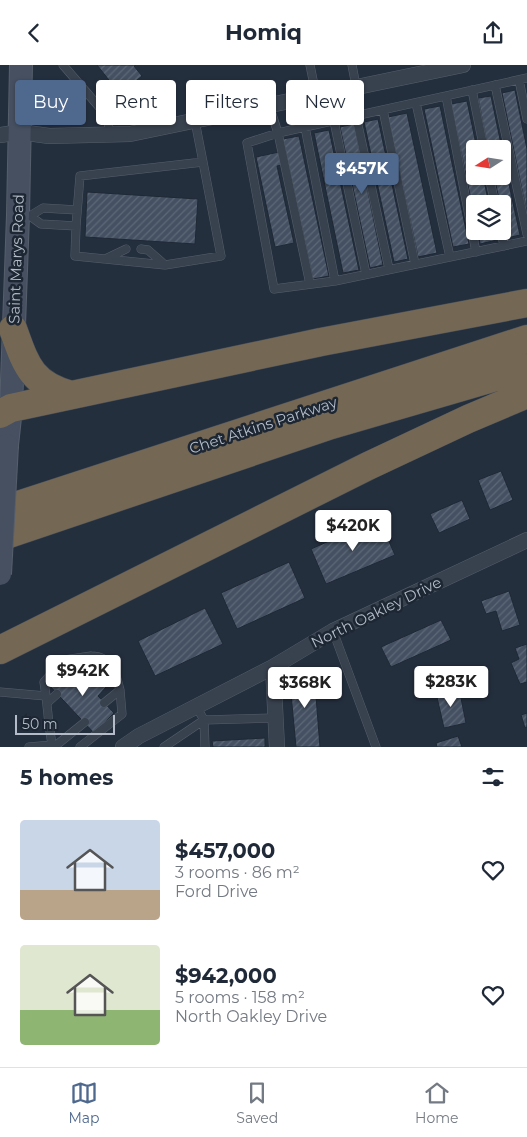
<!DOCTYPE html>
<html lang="en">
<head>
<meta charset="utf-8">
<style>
	:root { --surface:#fff; --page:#f6f6f7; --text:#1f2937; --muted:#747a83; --line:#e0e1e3; --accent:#4f688e }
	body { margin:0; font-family:Montserrat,sans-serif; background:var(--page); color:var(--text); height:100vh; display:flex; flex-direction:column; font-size:19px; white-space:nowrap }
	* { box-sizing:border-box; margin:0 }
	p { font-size:16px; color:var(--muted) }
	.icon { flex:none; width:28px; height:28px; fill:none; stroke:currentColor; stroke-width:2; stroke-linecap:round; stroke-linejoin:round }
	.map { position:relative; height:682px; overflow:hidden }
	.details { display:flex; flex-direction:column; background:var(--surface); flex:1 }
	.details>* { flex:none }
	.banner { position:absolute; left:15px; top:15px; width:498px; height:45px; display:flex; gap:10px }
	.needle { width:32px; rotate:258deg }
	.tools { position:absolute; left:466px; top:75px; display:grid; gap:10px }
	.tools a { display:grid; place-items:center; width:45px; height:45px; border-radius:5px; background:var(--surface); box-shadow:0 1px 4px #0004; font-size:25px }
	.scale { position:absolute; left:15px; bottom:12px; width:100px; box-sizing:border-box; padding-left:5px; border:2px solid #b4bcc9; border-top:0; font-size:14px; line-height:18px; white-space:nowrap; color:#b4bcc9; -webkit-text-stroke:4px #1d2633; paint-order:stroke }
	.price { position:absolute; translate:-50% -42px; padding:0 11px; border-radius:5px; background:#fff; color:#222; font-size:16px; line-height:32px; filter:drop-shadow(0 1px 2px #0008) }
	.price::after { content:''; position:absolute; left:50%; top:30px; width:15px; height:11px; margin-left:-8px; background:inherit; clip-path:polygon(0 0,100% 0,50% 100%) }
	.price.active { background:var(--accent); color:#fff }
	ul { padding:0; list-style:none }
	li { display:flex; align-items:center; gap:15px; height:125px; padding:0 20px }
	li span { display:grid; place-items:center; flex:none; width:140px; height:100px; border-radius:5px; color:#555 }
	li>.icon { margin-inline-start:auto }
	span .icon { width:60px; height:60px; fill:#fffc; stroke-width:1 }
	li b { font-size:21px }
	h2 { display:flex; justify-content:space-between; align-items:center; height:60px; padding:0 20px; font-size:21px }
	.tag { padding:0 18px; border-radius:5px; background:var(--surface); box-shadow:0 1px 4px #0004; font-size:18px; line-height:45px }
	.tag.active { background:var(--accent); color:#fff }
	header { display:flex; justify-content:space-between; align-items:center; height:65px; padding:0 20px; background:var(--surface); font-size:22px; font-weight:700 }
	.menu { display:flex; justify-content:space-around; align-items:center; height:70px; border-top:1px solid var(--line); background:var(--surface); font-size:14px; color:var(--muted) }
	.menu a { display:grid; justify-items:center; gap:2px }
	.menu .active { color:var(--accent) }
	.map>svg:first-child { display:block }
	.building { fill:url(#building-hatch); stroke:#1f2835 }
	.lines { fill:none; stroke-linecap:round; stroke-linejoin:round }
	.lane-casing { stroke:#565f6c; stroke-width:9 }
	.street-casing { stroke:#565f6c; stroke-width:16 }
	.secondary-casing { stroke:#565f6c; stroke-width:24 }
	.highway-casing { stroke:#434c59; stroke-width:29 }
	.lane { stroke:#38414e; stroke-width:8 }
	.street { stroke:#38414e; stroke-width:15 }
	.secondary { stroke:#465061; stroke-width:22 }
	.highway { stroke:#746855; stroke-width:28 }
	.secondary-bridge-casing { stroke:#565f6c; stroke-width:24; stroke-linecap:butt }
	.secondary-bridge { stroke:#465061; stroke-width:22 }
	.labels { text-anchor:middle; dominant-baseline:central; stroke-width:5; stroke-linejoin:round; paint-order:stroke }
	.street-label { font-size:15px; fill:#b4bcc9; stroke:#1d2633 }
</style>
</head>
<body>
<header><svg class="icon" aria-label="back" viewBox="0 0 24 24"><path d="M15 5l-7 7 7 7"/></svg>Homiq<svg class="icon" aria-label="share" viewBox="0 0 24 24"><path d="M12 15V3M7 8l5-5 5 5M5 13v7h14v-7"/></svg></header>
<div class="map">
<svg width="527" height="682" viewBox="0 0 527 682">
	<defs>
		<pattern id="building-hatch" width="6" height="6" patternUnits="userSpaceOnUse" patternTransform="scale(1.25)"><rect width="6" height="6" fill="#455162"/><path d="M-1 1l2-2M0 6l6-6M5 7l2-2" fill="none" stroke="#5d6877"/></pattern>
	</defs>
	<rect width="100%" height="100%" fill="#242f3e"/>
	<path class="building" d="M 97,0 L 136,0 L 134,1 L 142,11 L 120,29 Z
		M 515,25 L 527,84 L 527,149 L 502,28 Z
		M 491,31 L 502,84 L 488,84 L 478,33 Z
		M 467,36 L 477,84 L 475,84 L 475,111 L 483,111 L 489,139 L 475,139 L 475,154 L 451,39 Z
		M 440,41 L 469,179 L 453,182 L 424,44 Z
		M 407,48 L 437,188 L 418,192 L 388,52 Z
		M 378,54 L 408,194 L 394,197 L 364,57 Z
		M 354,59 L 383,200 L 370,203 L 340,62 Z
		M 329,65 L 359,205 L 343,208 L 314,68 Z
		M 299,71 L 329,211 L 313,214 L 283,74 Z
		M 279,87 L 282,100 L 277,101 L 294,178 L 275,182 L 256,92 Z
		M 502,87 L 520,170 L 507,173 L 502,150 L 502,139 L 500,139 L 494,111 L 502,111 Z
		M 87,127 L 198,134 L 195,179 L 85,172 Z
		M 478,166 L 495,166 L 497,175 L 480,179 Z
		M 501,406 L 513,435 L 490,445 L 478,415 Z
		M 462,435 L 470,454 L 439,468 L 430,449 Z
		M 379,454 L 395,490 L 326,519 L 311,484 Z
		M 289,497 L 305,533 L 237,564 L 221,528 Z
		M 509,526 L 520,560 L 502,566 L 496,546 L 486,549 L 481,536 Z
		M 205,543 L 223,579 L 155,611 L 138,576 Z
		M 441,555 L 451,575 L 391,602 L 381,582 Z
		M 527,579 L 527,617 L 520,619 L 511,598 L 519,594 L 515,583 Z
		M 65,602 L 78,615 L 89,605 L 106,622 L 98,631 L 114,648 L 94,668 L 48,619 Z
		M 314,606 L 320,682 L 296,682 L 289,608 Z
		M 459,623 L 466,658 L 444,663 L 436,628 Z
		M 527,648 L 527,662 L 525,663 L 521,650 Z
		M 458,671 L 462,682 L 437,682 L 436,678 Z
		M 265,673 L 265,682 L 213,682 L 212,676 Z"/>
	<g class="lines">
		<g class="lane-casing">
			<path id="lane" d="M 63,0 L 107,51 L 110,70
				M 310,0 L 316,30
				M 352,0 L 356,21
				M 527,13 L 278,68 L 247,78 L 274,224 L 335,216 L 527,176
				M 519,15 L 527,54
				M 495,20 L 527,169
				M 472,25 L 484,84
				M 446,31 L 476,187
				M 416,38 L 450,192
				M 269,40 L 278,68 L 310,219
				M 383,45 L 415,199
				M 107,51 L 146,20
				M 356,51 L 389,204
				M 195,56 L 203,97
				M 334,56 L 366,209
				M 305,62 L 335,216
				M 203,97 L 221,191 L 165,200 L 75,191 L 76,161 L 80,111 Z
				M 489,111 L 495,139
				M 19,150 L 30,151 L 43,143 L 77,145
				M 30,151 L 41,159 L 76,161
				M 501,166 L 504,181
				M 141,184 L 148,185 L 165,200
				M 105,194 L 126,184
				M 333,566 L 376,682
				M 74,611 L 91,591 C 112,591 116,609 120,625 L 104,638
				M 0,627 L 46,631 L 49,659 L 52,680 L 53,682
				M 46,631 L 44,617 L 64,595 L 91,591
				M 47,638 L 57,629
				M 196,641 L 204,655 L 275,653
				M 29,682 L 52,680
				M 54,682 L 85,657
				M 80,682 L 122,649 L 120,625
				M 164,682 L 204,655 L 205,682"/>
		</g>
		<g class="street-casing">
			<path id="street" d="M 0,70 L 20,67 L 49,71 L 130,69 L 463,0
				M 273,602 L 277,682
				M 123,682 L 139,671 L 273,602 L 333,566 L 527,475"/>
		</g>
		<g class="secondary-casing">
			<path id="secondary" d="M 7,380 L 11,343 L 18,150 L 21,0"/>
		</g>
		<g class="highway-casing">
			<path id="highway" d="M 13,264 C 26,300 31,319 71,330
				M 0,349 L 11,343 L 321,277 L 527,238
				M 0,446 L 527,274
				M 0,472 L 331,360 L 527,303
				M 0,585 L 368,401 L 468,354 L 527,329"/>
		</g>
		<use href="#lane" class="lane"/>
		<use href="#street" class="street"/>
		<use href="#secondary" class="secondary"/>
		<use href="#highway" class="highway"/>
		<g class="secondary-bridge-casing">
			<path id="secondary-bridge" d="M 0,509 L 7,380"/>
		</g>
		<use href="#secondary-bridge" class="secondary-bridge"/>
	</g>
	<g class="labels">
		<g class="street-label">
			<text transform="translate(16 194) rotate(-88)">Saint Marys Road</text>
			<text transform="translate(263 360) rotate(-18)">Chet Atkins Parkway</text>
			<text transform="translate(376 547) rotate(-26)">North Oakley Drive</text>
		</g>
	</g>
</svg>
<div class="tools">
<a><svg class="needle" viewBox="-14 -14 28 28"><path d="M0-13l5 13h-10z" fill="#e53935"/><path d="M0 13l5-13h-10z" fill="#747a83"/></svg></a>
<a><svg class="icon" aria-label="layers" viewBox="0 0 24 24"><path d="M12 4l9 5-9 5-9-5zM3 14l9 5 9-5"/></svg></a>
</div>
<div class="scale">50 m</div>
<b class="price active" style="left:362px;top:130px">$457K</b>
<b class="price" style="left:353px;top:487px">$420K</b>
<b class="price" style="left:83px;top:632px">$942K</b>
<b class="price" style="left:451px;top:643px">$283K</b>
<b class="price" style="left:305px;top:644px">$368K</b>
<div class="banner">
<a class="tag active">Buy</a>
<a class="tag">Rent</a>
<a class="tag">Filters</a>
<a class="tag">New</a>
</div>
</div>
<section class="details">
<h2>5 homes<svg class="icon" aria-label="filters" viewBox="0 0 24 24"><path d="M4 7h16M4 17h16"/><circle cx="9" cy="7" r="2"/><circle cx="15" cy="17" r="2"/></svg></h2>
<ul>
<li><span style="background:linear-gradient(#c9d6e8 70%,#b9a48a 0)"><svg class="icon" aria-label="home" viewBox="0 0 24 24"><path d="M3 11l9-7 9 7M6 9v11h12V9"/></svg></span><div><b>$457,000</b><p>3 rooms · 86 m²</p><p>Ford Drive</p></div><svg class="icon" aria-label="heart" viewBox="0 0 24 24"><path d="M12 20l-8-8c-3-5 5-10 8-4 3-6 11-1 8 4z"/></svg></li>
<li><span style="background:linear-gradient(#dfe7d0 65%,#8fb573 0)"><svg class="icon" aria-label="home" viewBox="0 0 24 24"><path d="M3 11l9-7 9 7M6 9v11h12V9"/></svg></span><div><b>$942,000</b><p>5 rooms · 158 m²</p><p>North Oakley Drive</p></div><svg class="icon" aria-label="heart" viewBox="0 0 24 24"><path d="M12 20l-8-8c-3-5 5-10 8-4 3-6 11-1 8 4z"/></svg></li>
</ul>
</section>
<nav class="menu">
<a class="active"><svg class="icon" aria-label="map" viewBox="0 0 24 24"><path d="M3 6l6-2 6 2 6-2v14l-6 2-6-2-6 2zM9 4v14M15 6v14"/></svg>Map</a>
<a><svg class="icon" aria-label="saved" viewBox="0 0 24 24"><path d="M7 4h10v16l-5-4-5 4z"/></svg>Saved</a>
<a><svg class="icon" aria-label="home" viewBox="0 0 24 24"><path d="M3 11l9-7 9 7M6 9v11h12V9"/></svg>Home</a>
</nav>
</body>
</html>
